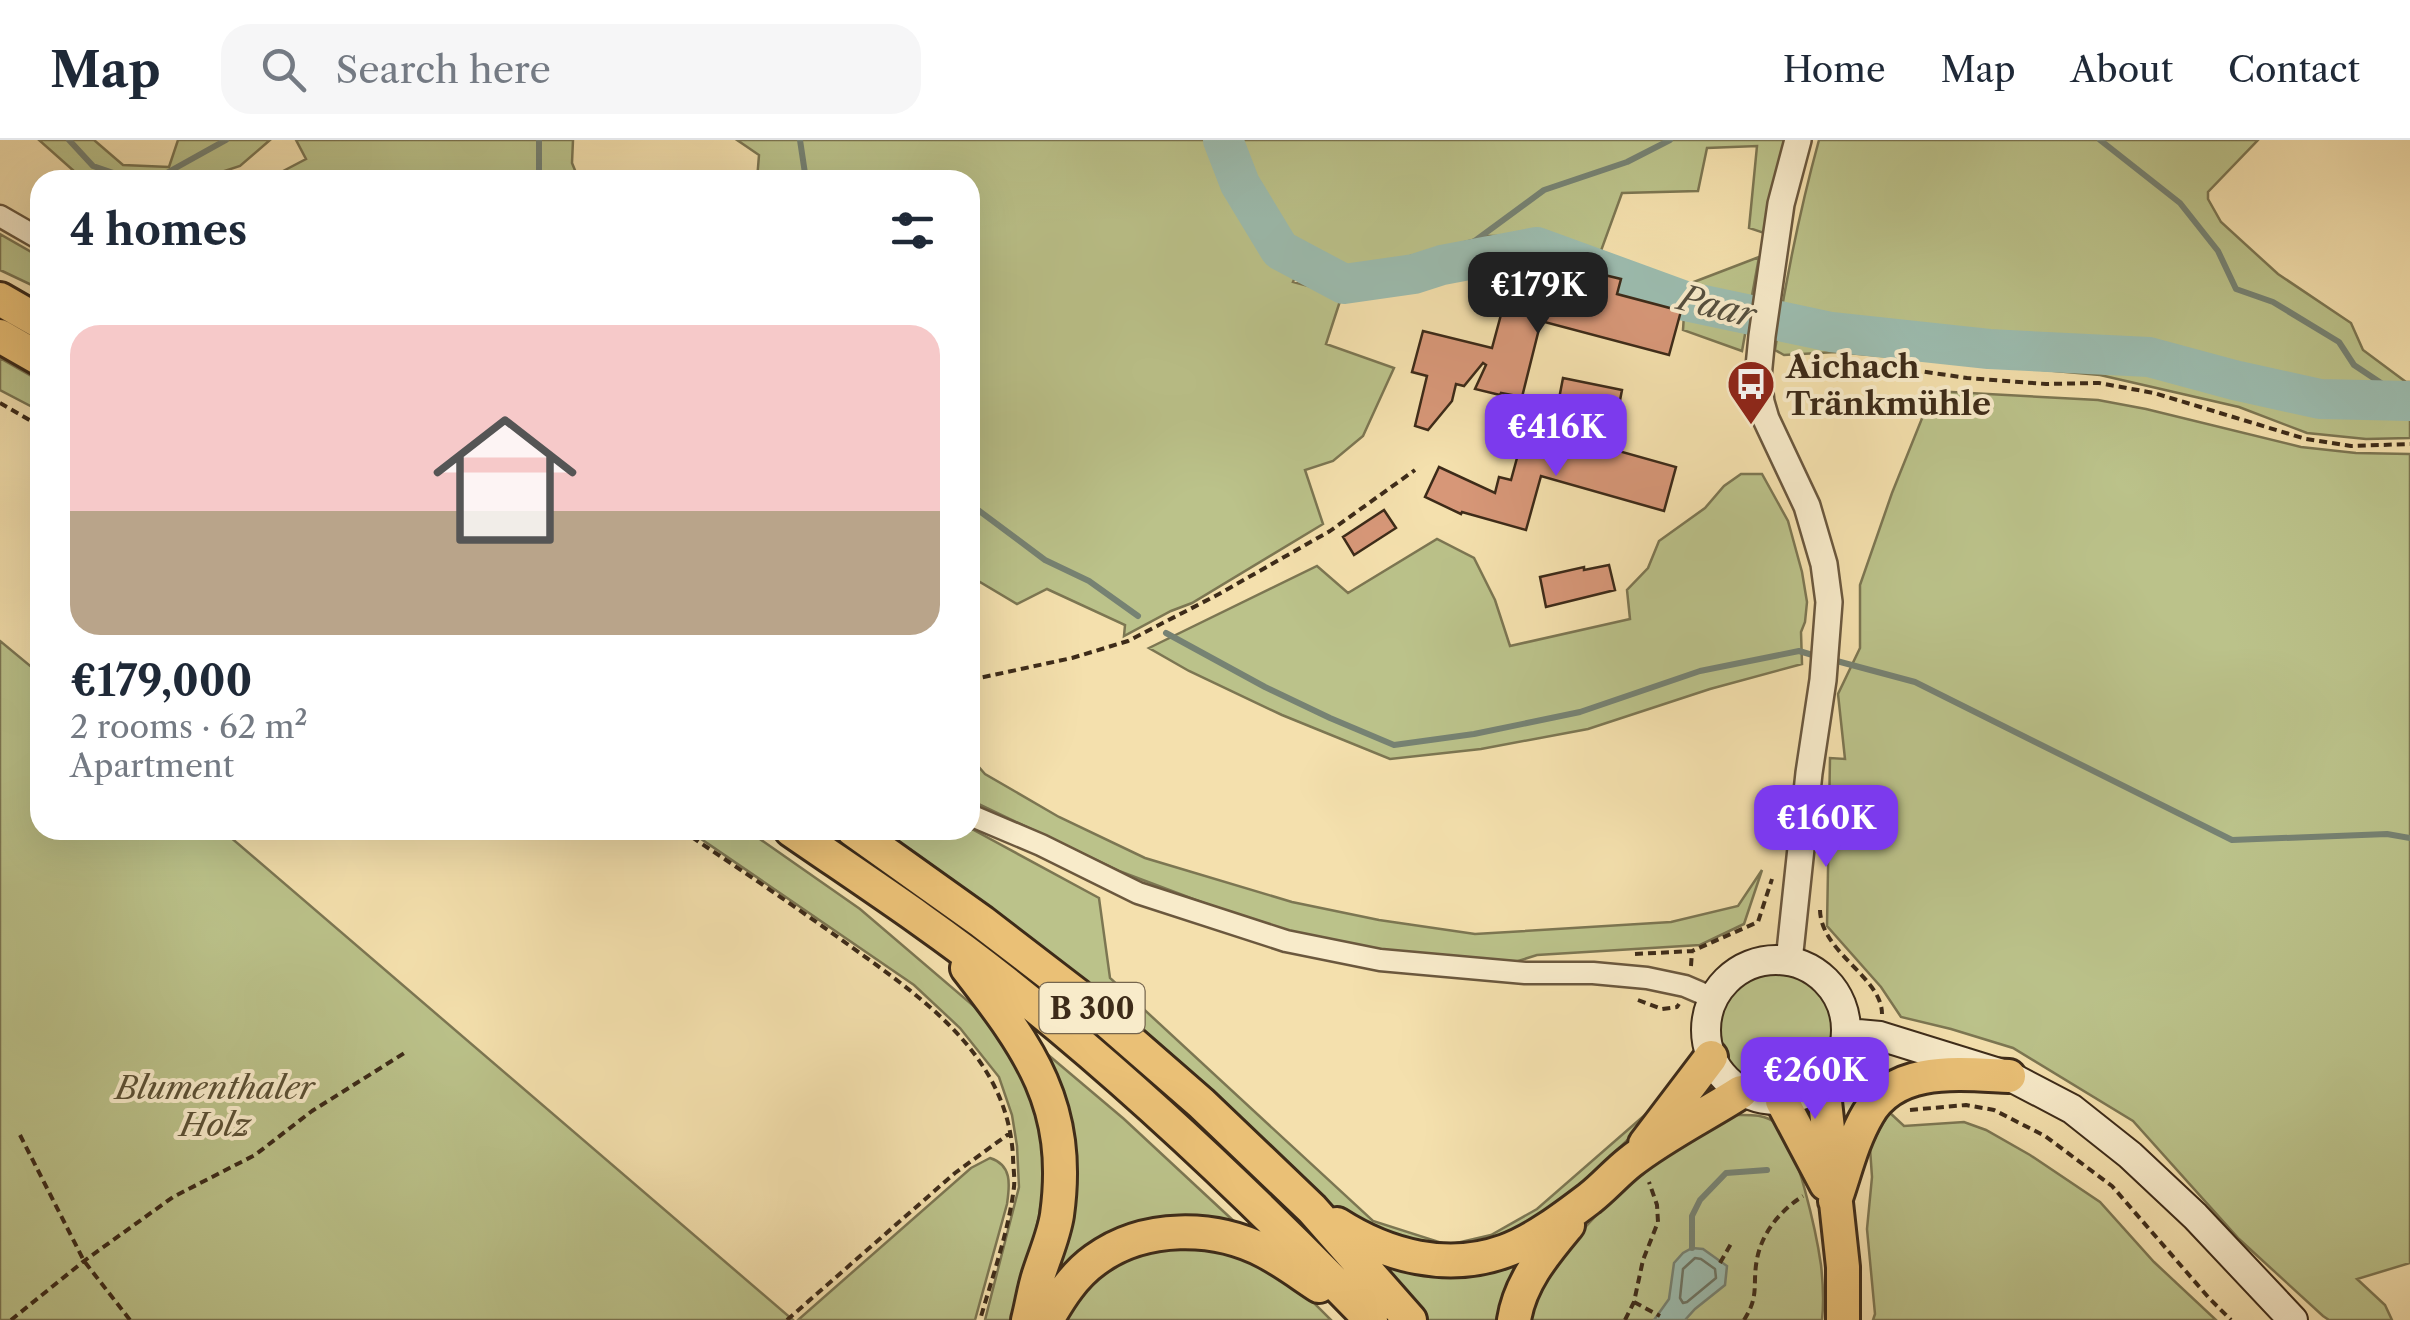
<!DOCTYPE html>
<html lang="en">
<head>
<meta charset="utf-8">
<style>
	:root { --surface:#fff; --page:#f6f6f7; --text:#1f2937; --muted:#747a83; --line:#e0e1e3; --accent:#7c3aed }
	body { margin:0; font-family:"Libre Caslon Text",serif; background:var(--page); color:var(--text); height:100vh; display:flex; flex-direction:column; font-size:38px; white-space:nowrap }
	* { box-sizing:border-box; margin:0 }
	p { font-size:32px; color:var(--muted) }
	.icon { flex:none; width:55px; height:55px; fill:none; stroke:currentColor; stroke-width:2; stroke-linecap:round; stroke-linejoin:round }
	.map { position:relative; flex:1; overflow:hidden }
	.side { position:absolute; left:30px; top:30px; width:950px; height:670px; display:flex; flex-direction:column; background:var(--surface); border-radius:30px; box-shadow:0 10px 40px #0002 }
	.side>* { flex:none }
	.price { position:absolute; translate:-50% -85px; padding:0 22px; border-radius:20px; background:var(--accent); color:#fff; font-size:32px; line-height:65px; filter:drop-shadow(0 2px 5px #0008) }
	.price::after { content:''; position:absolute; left:50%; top:60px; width:30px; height:22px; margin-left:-15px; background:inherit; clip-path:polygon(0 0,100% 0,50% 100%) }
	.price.selected { background:#222; color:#fff }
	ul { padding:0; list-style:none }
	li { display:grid; align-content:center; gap:20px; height:530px; padding:0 40px }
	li+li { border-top:2px solid var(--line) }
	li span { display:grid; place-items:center; height:310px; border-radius:30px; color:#555 }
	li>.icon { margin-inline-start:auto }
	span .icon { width:180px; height:180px; fill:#fffc; stroke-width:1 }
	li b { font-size:42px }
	h2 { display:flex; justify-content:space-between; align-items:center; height:120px; padding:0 40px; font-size:42px }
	header { display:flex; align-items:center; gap:60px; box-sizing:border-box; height:140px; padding:0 50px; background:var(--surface); border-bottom:2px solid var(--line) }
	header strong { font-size:48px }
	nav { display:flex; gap:55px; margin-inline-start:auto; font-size:35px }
	.search { width:700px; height:90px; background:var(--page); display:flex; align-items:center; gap:25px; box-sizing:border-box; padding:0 35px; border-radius:30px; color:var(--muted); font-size:38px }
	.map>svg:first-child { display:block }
	.green { fill:#bbc28a; stroke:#7c7652; stroke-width:2.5 }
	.water { fill:#9cbcaf; stroke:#768273; stroke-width:2.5 }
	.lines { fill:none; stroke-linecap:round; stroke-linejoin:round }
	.shore { stroke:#6c7464; stroke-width:2.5 }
	.stream { stroke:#768273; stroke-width:6 }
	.river { stroke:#9cbcaf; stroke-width:40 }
	.building { fill:#d79778; stroke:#3d2b19; stroke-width:2.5 }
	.minor-casing { stroke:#6b583e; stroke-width:25 }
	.tertiary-casing { stroke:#6b583e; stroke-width:30 }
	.secondary-casing { stroke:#3d2b19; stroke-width:32 }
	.trunk-casing { stroke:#3d2b19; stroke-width:38 }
	.path { stroke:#3d2b19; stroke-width:4; stroke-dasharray:8 5; stroke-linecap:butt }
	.minor { stroke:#f8ebca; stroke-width:20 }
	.tertiary { stroke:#f8ebca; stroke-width:25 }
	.secondary { stroke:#f8ebca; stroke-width:28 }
	.trunk { stroke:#eac076; stroke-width:32 }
	.labels { text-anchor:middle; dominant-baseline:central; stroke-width:8; stroke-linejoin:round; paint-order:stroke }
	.shield { fill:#f8ebca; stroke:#75654e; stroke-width:2.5 }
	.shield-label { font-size:30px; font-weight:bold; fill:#3d2b19 }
	.poi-label { font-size:32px; font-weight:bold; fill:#3d2b19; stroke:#f8ebca; text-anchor:start }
	.park-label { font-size:32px; font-style:italic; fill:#5c5135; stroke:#f8ebca }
	.water-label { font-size:35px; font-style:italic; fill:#554f3e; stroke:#f8ebca }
</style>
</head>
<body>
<header>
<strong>Map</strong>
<div class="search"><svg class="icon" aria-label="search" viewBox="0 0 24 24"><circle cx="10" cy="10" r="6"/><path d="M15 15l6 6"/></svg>Search here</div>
<nav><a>Home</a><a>Map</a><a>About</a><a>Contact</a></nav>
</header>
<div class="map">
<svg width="2410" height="1180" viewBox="0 0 2410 1180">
	<rect width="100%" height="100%" fill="#f4e0ad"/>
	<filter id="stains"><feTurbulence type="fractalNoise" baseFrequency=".002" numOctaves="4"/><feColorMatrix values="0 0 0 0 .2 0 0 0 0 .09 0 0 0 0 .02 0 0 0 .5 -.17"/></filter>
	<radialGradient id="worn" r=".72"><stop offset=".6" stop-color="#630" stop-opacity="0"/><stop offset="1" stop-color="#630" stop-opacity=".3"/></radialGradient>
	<path class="green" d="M 39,0 L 94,0 L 123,25 L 169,27 L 178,0 L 270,0 L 240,26 L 197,40 L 84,40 Z
		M 296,0 L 573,0 L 572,23 L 579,40 L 266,40 L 306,19 Z
		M 737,0 L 1788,0 L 1764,93 L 1749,88 L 1757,6 L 1707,8 L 1698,51 L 1622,53 L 1598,119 L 1548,96 L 1488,96 L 1387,122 L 1350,128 L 1301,124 L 1293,142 L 1342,155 L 1326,204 L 1394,228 L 1363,296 L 1333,321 L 1305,330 L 1323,384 L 1192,463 L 1171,471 L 1124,496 L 1125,485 L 1047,449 L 1017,464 L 970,436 L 970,40 L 757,40 L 759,15 Z
		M 1819,0 L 2258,0 L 2208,52 L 2208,59 L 2221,82 L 2278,134 L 2351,183 L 2363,210 L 2406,242 L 2410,242 L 2410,298 L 2366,299 L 2307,293 L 2239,267 L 2100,235 L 1836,212 L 1784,215 L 1775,210 C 1786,139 1800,69 1819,0 Z
		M 0,94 L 40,117 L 40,149 L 0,130 Z
		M 1759,117 L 1742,211 L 1683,190 L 1686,145 Z
		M 0,218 L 40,241 L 40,271 L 0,250 Z
		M 1933,251 L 2098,260 L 2146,269 L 2301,307 L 2356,313 L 2410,314 L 2410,1123 L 2357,1139 L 2385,1165 L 2392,1180 L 2329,1180 L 2323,1176 L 2239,1099 L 2133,981 L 2013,908 L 1951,889 L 1901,877 L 1881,847 L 1827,786 L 1830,618 L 1845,619 L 1838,554 L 1860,508 L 1860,445 L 1892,353 Z
		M 1741,334 L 1762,334 L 1788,381 L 1802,432 L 1807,462 L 1805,482 L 1801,492 L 1802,524 L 1710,549 L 1588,589 L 1481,609 L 1390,619 L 1282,575 L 1189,531 L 1149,508 L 1317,426 L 1348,453 L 1437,399 L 1474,418 L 1495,460 L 1510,506 L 1630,479 L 1627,450 L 1648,428 L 1659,401 L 1705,368 L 1724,346 Z
		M 0,501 L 40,534 L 40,690 L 222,690 L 793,1180 L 0,1180 Z
		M 970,617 L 985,634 L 1059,677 L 1145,718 L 1292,762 L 1379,780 L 1475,794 L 1671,782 L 1738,766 L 1762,730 L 1744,784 L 1700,805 L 1537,815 L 1512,823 L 1375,811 L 1270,788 L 1119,731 L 970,660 Z
		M 970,688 L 1099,758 L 1110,838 L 1373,1081 L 1448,1105 L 1491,1095 L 1537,1069 L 1685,940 L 1670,959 L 1586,1040 L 1510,1099 L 1425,1113 L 1340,1077 L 878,690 L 970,690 Z
		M 688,690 L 747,690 L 860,769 L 976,868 L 1015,921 L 1027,944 L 1040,984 L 1044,1042 L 1039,1076 L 1016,1180 L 985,1180 L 1019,1047 L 1017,1006 L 1012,975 L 999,937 L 960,888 L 914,845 Z
		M1706 890a70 70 0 1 1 140 0a70 70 0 1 1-140 0Z
		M 1040,908 L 1124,979 L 1238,1085 L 1204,1078 L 1050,1146 Z
		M 1889,972 L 1904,986 L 1964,982 L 1986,990 L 2030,1015 L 2100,1062 L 2154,1122 L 2216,1180 L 1873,1180 L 1875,1174 L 1867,1089 L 1872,1037 L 1870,1008 Z
		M 1732,975 C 1747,975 1764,973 1777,984 C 1797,1001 1817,1097 1821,1125 C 1823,1143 1824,1162 1822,1180 L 1529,1180 C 1531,1163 1538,1152 1547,1138 C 1588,1070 1662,1013 1732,975 Z
		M 990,1018 C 1012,1025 1010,1044 1007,1064 L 975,1180 L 798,1180 L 971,1028 Z
		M 1545,1099 L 1504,1180 L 1427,1180 L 1367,1114 Z
		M 1216,1102 L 1286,1135 L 1331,1180 L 1058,1180 L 1068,1158 L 1134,1109 Z"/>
	<path class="water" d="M 1692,1108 L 1703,1109 L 1727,1126 L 1725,1145 L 1695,1169 L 1685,1180 L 1654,1180 L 1669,1159 L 1674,1123 L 1683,1113 Z"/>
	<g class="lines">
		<path class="shore" d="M 1695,1118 L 1701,1119 L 1715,1129 L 1716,1138 L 1687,1162 L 1683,1163 L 1680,1158 L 1683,1129 Z"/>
		<path class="stream" d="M 69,0 L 93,26 L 134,40
			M 539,0 L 539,40
			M 800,0 L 806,40
			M 2100,0 L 2180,63 L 2218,111 L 2236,149 L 2273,162 L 2339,202 L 2354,225 L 2408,261
			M 154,40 L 226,0
			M 286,40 L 288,35
			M 1442,125 L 1544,50 L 1627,22 L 1670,0
			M 970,364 L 1045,420 L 1089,441 L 1138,476
			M 1166,493 L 1265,547 L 1330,578 L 1394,605 L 1474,594 L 1580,572 L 1700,531 L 1799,511 L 1816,516
			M 1833,520 L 1915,542 L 2232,700 L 2387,694 L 2410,698
			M 1692,1108 L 1692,1076 L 1700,1060 L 1726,1033 L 1767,1030"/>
		<path class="river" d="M 1223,0 L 1240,44 L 1280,110 L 1344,144 L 1414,134 L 1442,125 L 1537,107 L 1685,161 L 1831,192 L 1989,209 L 2149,217 L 2234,240 L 2320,259 L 2410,261"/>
	</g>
	<path class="building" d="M 1525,130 L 1588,146 L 1592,132 L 1621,139 L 1617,154 L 1681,171 L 1669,215 L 1541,181 L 1522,257 L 1501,253 L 1500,255 L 1475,249 L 1486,225 L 1483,223 L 1464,246 L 1456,244 L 1452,261 L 1428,290 L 1415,286 L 1427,236 L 1412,232 L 1423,191 L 1492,208 L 1502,171 L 1514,174 Z
		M 1563,238 L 1622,250 L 1617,276 L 1558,264 Z
		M 1526,285 L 1676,327 L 1664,371 L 1541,336 L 1526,390 L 1462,372 L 1461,374 L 1425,357 L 1439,327 L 1495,353 L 1499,337 L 1511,340 Z
		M 1384,370 L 1396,388 L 1354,415 L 1343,397 Z
		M 1609,425 L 1615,450 L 1546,467 L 1540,437 L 1584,427 L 1584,430 Z"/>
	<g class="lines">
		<g class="minor-casing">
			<path id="minor" d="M 0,76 L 40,99
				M 970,675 L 1041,705 L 1138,753 L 1286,801 L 1380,820 L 1525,833 L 1593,833 L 1647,838 L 1685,846 L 1713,858"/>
		</g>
		<g class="tertiary-casing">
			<path id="tertiary" d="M 1789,821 L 1809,633 L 1823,540 L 1829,462 L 1824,424 L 1807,366 L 1766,279 L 1761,262 L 1758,237 L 1762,196 L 1781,64 L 1798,0"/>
		</g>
		<g class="secondary-casing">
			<path id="secondary" d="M1706 890a70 70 0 1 1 140 0a70 70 0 1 1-140 0Z
				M 1847,893 L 1880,896 L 2009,936 L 2072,969 L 2130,1015 L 2195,1076 L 2293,1180"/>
		</g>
		<g class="trunk-casing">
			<path id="trunk" d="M 0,159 L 40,182
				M 0,196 L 40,219
				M 791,690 C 862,739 934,786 1002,840 C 1133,943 1255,1060 1371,1180
				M 853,690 L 982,782 L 1077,855 L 1201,963 L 1312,1069 L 1410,1180
				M 967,828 C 1030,909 1072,966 1057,1075 C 1054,1095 1045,1115 1039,1134 C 1034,1149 1032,1165 1028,1180
				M 1823,943 L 1843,1127 L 1843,1180
				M 1782,961 L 1826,1044
				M 1645,1004 L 1711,917
				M 1835,1061 C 1845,1033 1852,1001 1868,974 C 1896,925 1961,934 2009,936
				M 1337,1084 C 1387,1116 1447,1132 1505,1111 C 1535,1100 1565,1077 1590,1058 C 1604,1047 1616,1033 1630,1022 C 1661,997 1707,974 1741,952
				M 1047,1180 C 1060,1157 1074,1135 1095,1120 C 1144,1084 1215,1085 1266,1112 C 1285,1122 1302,1135 1319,1146
				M 1514,1180 C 1520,1142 1544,1114 1568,1085"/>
		</g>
		<path class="path" d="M 1899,228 L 1967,238 L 2046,244 L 2099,243 L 2154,253 L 2306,299 L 2351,306 L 2410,304
			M 0,263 L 40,286
			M 970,540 L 1072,518 L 1128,501 L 1219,454 L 1330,391 L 1415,330
			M 681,690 C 734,725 787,761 839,798 C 916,854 1007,911 1013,1016 C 1013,1026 1015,1037 1014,1047 C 1009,1090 992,1138 980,1180
			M 1820,770 C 1821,813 1882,837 1882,874
			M 1635,814 L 1692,811 L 1758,782 L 1772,739
			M 1691,826 L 1692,811
			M 1638,860 L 1662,869 L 1677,867 L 1679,864
			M 1910,970 L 1966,965 L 1994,970 L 2045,996 L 2112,1046 L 2209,1158 L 2231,1180
			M 20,995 L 84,1121 L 130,1180
			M 1720,1123 L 1732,1102
			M 1634,1162 L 1660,1176
			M 11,1180 L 84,1121 L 173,1057 L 255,1015 L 312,971 L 406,912
			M 787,1180 L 955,1033 L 1010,993
			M 1625,1180 L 1634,1162 L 1643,1120 L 1658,1082 L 1657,1065 L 1649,1042
			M 1744,1180 C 1760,1155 1752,1145 1757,1119 C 1762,1092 1781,1070 1803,1056"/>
		<use href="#minor" class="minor"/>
		<use href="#tertiary" class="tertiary"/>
		<use href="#secondary" class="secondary"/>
		<use href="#trunk" class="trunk"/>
	</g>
	<defs>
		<g id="bus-pin" transform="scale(2.5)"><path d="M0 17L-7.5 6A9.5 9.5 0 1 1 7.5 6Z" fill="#8f2418" stroke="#f8ebca"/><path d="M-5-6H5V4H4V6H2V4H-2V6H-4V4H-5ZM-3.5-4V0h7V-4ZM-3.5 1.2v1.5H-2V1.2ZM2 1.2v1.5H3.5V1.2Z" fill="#fff"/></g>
	</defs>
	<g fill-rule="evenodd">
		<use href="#bus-pin" x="1751" y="244"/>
	</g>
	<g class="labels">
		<rect class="shield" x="1039.5" y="843" width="105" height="50" rx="8"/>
		<g class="shield-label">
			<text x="1092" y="868">B 300</text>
		</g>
		<g class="poi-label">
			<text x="1786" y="226">Aichach<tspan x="1786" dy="37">Tränkmühle</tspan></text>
		</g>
		<g class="park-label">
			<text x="215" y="947">Blumenthaler<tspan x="215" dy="37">Holz</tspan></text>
		</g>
		<g class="water-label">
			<text transform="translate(1717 166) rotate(14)">Paar</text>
		</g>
	</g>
	<rect width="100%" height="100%" filter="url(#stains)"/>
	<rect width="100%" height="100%" fill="url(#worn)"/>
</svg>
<b class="price selected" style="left:1538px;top:197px">€179K</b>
<b class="price" style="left:1556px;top:339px">€416K</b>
<b class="price" style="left:1826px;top:730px">€160K</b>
<b class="price" style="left:1815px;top:982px">€260K</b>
<section class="side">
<h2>4 homes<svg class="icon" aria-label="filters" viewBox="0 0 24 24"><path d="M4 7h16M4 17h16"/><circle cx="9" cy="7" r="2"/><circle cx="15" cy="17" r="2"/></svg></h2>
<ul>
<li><span style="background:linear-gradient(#f6c9c9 60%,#b9a48a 0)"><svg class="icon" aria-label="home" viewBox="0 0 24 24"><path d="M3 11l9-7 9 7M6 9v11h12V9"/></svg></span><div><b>€179,000</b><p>2 rooms · 62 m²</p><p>Apartment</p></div></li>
</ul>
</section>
</div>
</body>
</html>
